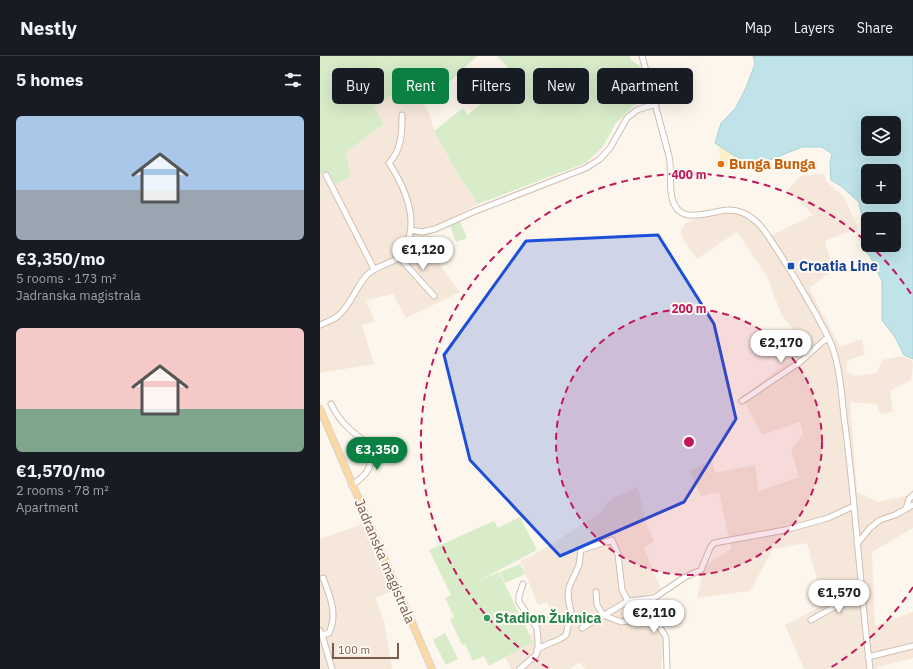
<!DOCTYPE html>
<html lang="en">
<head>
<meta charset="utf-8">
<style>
	:root { --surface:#171b24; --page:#20242c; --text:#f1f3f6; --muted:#9ea1a6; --line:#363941; --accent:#0b8043 }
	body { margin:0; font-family:"IBM Plex Sans",sans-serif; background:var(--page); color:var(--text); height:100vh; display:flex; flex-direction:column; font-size:15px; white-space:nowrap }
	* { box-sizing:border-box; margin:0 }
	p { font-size:13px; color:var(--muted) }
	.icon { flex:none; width:22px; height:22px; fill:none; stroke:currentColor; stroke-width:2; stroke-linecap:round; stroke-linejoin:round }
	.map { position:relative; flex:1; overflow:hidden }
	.side { display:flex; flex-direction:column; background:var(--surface); width:320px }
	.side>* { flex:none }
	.guide { position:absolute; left:12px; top:12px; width:380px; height:36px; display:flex; gap:8px }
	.controls { position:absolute; left:541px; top:60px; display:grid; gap:8px }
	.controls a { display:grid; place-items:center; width:40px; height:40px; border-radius:6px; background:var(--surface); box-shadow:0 4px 16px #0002; font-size:20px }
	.scale { position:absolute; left:12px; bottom:10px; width:67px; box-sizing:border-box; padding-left:4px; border:2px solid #7a5c4d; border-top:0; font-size:11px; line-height:14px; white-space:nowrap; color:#7a5c4d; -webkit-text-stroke:3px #fffaf3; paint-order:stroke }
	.price { position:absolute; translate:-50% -34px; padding:0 9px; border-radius:14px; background:#fff; color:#222; font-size:13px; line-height:26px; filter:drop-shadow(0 1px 2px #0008) }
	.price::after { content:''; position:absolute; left:50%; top:24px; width:12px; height:9px; margin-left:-6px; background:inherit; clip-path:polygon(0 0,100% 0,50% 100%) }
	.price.active { background:var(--accent); color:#fff }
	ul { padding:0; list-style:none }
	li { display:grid; align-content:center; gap:8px; height:212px; padding:0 16px }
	li span { display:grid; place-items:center; height:124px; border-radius:6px; color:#555 }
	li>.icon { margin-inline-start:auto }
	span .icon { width:72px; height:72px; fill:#fffc; stroke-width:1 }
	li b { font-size:17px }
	h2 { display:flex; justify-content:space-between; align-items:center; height:48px; padding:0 16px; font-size:17px }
	.tag { padding:0 14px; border-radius:6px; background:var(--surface); box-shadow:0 4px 16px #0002; font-size:14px; line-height:36px }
	.tag.active { background:var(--accent); color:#fff }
	header { display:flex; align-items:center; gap:24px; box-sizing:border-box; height:56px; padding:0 20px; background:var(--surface); border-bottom:1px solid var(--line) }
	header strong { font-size:19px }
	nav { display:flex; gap:22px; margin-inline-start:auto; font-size:14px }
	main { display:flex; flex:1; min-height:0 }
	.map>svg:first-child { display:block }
	.residential { fill:#f5e8da }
	.green { fill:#d8ecc9 }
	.sand { fill:#fcefc7 }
	.water { fill:#bfe3e8; stroke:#a5d3da; fill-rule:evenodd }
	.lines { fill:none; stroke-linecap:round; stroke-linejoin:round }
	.minor-casing { stroke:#d1beb0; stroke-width:7 }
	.major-casing { stroke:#dad1cd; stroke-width:8 }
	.minor { stroke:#fff; stroke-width:5 }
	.major { stroke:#fbd9a5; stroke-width:6 }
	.marked { fill:#1d4ed8; fill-opacity:0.2; stroke:#1d4ed8; stroke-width:3; stroke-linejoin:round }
	.ring { fill:none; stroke:#c2185b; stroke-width:2; stroke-dasharray:7 5 }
	.food-dot { fill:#e8710a; stroke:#fffaf3; stroke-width:1.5 }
	.transit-dot { fill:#1a4fb4; stroke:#fffaf3; stroke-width:1.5 }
	.leisure-dot { fill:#2e9e5b; stroke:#fffaf3; stroke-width:1.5 }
	.labels { text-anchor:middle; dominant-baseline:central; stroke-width:4; stroke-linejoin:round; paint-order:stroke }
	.food-label { font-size:14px; font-weight:bold; fill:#c56008; stroke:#fffaf3; text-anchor:start }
	.transit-label { font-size:14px; font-weight:bold; fill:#164399; stroke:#fffaf3; text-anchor:start }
	.street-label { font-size:14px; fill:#7a5c4d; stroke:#fffaf3 }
	.leisure-label { font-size:14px; font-weight:bold; fill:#27864d; stroke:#fffaf3; text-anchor:start }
	.centre { fill:#c2185b; stroke:#fffaf3; stroke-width:2 }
	.ring-label { font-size:12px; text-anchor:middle; font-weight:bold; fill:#c2185b; stroke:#fffaf3; stroke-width:4; stroke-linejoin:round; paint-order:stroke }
</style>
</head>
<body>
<header>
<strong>Nestly</strong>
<nav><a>Map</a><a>Layers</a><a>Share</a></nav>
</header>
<main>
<section class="side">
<h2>5 homes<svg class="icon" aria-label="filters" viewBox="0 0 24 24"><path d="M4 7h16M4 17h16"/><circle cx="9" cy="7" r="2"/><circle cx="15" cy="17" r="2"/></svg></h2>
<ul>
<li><span style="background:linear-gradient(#a9c7e8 60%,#9aa5b1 0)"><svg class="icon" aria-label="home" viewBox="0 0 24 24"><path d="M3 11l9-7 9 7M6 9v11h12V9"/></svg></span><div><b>€3,350/mo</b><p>5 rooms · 173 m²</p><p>Jadranska magistrala</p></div></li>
<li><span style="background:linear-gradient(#f6c9c9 65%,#7fa58c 0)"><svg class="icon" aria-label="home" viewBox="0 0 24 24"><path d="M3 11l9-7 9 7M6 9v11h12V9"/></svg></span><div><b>€1,570/mo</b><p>2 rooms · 78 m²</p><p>Apartment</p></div></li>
</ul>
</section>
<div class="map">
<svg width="593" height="613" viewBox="0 0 593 613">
	<rect width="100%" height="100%" fill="#fdf6ec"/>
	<path class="residential" d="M 93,25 L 110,60 L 115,77 L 140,122 L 158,148 L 121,167 L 103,187 L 140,236 L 86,262 L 73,238 L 46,244 L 55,266 L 42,269 L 54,308 L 0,317 L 0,119 L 8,114 L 26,96 L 64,68 L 54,51 Z
		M 504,118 L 507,126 L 524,141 L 538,172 L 505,185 L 513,214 L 489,232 L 520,291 L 542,283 L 545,298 L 527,305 L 526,315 L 536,320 L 557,317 L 562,304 L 582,300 L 592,305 L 593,309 L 591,324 L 570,335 L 573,356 L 561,358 L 556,348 L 530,346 L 537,436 L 558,446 L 590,439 L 593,433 L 593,472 L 552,496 L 555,570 L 593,556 L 593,602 L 557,611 L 557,613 L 484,613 L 465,569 L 504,549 L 487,487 L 453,493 L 430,535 L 377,542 L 384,510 L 411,493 L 399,436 L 381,440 L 369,415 L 392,404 L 395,417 L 435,409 L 439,435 L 479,421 L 471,394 L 483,378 L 480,366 L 442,379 L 422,341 L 487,291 L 461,258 L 447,220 L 417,176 L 377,203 L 363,183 L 361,175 L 366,167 L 373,164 L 402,156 L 413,156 L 429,161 L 448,181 L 493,159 L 468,134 L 480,120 Z
		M 318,431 L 326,467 L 334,485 L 324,492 L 341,533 L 325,540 L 328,561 L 344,581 L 341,613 L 265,613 L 259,606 L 250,613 L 191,613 L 185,601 L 213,586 L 210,579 L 231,557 L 227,546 L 218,549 L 200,505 L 217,497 L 279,458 L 292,442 Z
		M 43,468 L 71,536 L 55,542 L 64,565 L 72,613 L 0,613 L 0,483 Z"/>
	<path class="green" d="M 0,0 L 157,0 L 120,35 L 93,25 L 54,51 L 64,68 L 26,96 L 30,121 L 14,129 L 8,115 L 0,119 Z
		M 177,0 L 310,0 L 311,4 L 320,10 L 324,31 L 328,42 L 312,51 L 296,67 L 282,92 L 266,107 L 158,148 L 140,122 L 114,75 L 143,52 L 148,59 L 195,19 Z
		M 140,165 L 147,182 L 136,186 L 130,170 Z
		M 200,461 L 217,494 L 155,527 L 179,516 L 213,586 L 169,610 L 164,600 L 153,605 L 145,588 L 142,589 L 130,563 L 134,561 L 125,542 L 131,539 L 109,494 L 174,465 L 178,472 Z
		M 200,508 L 205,518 L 185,527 L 180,516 Z
		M 125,577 L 138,603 L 126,609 L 113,584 Z"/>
	<path class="sand" d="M 401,91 L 420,103 L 420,108 C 412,111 406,112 400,107 L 399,92 Z"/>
	<path class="water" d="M 433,0 L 593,0 L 593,303 L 584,299 L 575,281 L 562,264 L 562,225 L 550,200 L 542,192 L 547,184 L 539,146 L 521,130 L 511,124 L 510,107 L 512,98 L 502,91 L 482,91 L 452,103 L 435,106 L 420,103 L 395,87 L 401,67 L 415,53 L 425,34 L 435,8 ZM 548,67 L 574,67 L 574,93 L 548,93 ZM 548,115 L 574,115 L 574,141 L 548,141 ZM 548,163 L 574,163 L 574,189 L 548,189 Z"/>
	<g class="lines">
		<g class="minor-casing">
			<path id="minor" d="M 322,0 L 349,100 C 352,114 349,129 352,142 C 359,171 389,155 408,154 C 417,154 426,157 433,163 C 442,169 448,180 454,189 C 473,218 491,248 507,279 C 521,306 521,339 525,369 C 536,450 540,532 550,613
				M 6,119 L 54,213
				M 91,174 L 102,176 L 115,173 L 153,156 L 266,112 L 280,103 L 290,92 L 307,62 L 317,54 L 336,48
				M 79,201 L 114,240
				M 0,269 C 6,266 14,264 19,259 C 31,248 36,231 47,219 C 57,209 69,209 79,201 C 83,198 85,193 87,188 C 98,161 84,130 69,107 C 82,93 82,77 82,59
				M 422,345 L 480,306 L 508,281
				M 11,348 C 21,368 32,376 50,389
				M 32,430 C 40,422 51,417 50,404 C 50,399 48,394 50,389 L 65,388 L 71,392
				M 586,453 L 589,443 L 593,439
				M 537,488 L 550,472 L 560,464 L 575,459 L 593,449
				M 276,536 L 277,549 L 283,559 L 301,566 L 333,561
				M 332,542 L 333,561 L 346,581 L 347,613
				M 491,564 L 516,550 L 542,540
				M 262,572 L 308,545
				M 0,575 L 3,582 L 12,613
				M 2,579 L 9,577 C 18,558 10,540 3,522
				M 217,594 C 225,587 237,587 246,579 L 251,556 L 248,542 L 249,531 L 259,509 L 261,494 L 292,484 L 298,498 L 302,534 L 308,545 L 334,542 L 365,521 L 381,514 L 390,492 L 394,487 L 465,474 L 508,462 L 534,450
				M 548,601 L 593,590
				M 200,613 L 216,599 L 218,592 L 218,584 L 217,572 L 199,546 L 199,540 L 203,528"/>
		</g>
		<g class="major-casing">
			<path id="major" d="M 0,353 L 112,613"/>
		</g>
		<use href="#minor" class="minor"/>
		<use href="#major" class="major"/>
	</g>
	<path class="marked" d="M 338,179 L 394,268 L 416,363 L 364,446 L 240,500 L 150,404 L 124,299 L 206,185 Z"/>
	<circle cx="369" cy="386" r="133" fill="#c2185b" fill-opacity=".12"/>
	<g class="ring">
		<circle cx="369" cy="386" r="133"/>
		<path d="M593 531A267 267 0 0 1 510 612M228 612A267 267 0 1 1 593 241"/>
	</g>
	<circle class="food-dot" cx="401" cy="108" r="4"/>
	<rect class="transit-dot" x="467" y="206" width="8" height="8" rx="2"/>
	<circle class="leisure-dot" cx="167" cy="562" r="4"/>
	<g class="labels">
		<g class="food-label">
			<text x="409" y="108">Bunga Bunga</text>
		</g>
		<g class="transit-label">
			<text x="479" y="210">Croatia Line</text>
		</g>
		<g class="street-label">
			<text transform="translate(65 505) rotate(67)">Jadranska magistrala</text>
		</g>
		<g class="leisure-label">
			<text x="175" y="562">Stadion Žuknica</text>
		</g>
	</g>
	<circle cx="369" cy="386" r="6" class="centre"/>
	<g class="ring-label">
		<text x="369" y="123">400 m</text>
		<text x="369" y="257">200 m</text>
	</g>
</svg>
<div class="controls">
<a><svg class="icon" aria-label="layers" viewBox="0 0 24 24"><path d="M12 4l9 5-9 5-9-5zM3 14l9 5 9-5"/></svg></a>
<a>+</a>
<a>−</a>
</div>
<div class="scale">100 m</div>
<b class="price" style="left:103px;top:215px">€1,120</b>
<b class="price" style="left:461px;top:308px">€2,170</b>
<b class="price active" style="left:57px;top:415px">€3,350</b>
<b class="price" style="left:519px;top:558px">€1,570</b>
<b class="price" style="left:334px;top:578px">€2,110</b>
<div class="guide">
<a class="tag">Buy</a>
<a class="tag active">Rent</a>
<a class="tag">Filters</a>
<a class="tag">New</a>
<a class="tag">Apartment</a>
</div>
</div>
</main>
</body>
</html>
